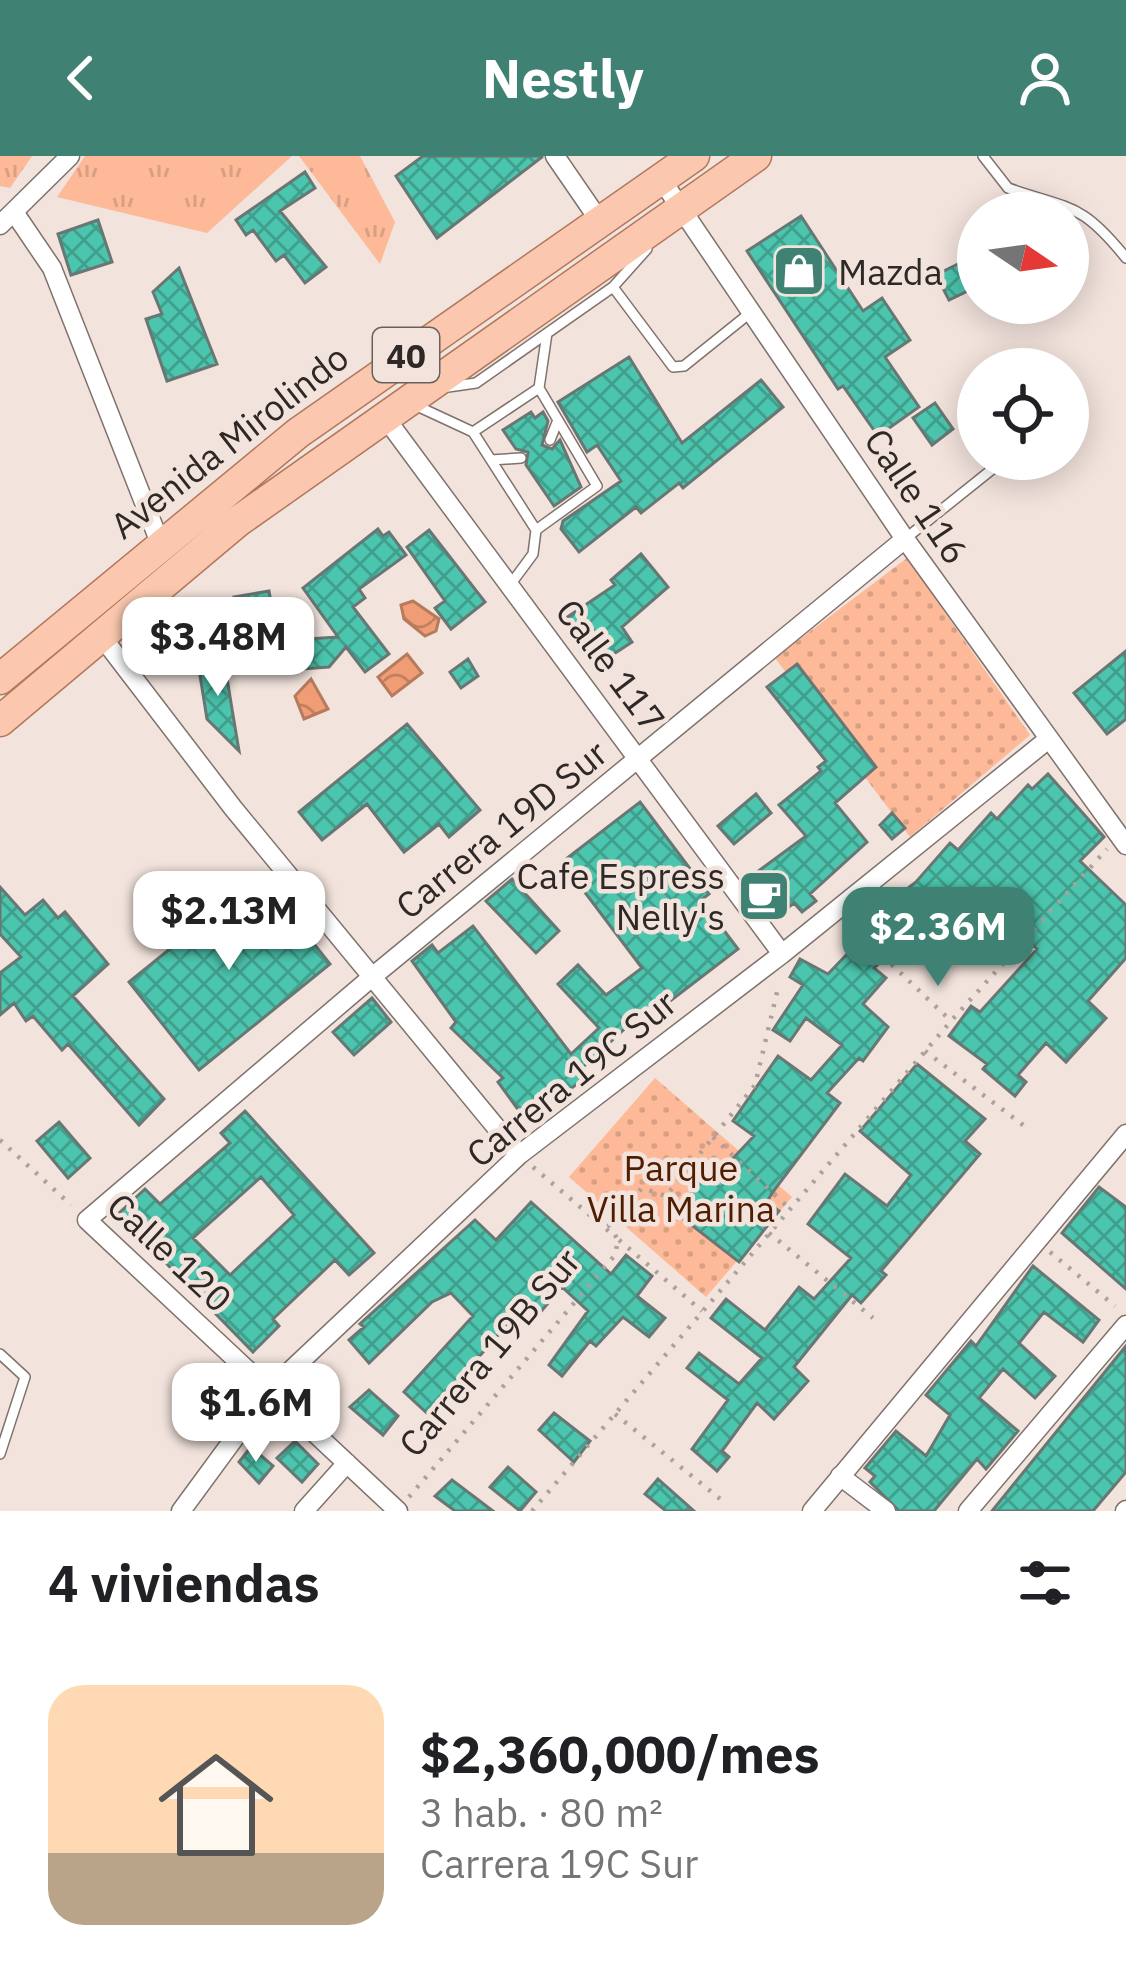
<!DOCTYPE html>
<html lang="es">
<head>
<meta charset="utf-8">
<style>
	:root { --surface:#fff; --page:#f6f6f6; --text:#202124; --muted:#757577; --line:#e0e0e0; --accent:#3f8173 }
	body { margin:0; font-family:"IBM Plex Sans",sans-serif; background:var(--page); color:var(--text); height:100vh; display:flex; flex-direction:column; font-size:45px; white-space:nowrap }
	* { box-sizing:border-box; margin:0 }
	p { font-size:39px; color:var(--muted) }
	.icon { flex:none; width:66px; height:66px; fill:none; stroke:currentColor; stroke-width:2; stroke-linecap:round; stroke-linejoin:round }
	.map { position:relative; height:1355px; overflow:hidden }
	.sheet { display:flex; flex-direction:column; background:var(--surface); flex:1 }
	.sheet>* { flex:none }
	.needle { width:78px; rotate:103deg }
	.tools { position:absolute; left:957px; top:36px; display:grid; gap:24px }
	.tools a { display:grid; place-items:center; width:132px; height:132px; border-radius:50%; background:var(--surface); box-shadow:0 6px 30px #0003; font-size:60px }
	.price { position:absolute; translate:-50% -102px; padding:0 27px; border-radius:24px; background:#fff; color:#222; font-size:39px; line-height:78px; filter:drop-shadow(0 3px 6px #0008) }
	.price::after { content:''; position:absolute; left:50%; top:72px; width:36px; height:27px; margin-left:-18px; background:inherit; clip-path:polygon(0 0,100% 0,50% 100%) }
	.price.current { background:var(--accent); color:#fff }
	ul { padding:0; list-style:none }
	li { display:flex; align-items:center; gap:36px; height:300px; padding:0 48px }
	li+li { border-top:3px solid var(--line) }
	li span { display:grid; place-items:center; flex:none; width:336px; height:240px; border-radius:36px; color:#555 }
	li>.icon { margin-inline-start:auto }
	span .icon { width:144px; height:144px; fill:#fffc; stroke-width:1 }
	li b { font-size:51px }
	h2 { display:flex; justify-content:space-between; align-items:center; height:144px; padding:0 48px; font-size:51px }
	header { display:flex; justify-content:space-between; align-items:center; height:156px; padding:0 48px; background:var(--accent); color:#fff; font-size:54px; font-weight:700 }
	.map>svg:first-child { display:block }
	.grass { fill:url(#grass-tufts) }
	.park { fill:url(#park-dots) }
	.water { fill:url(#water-waves); stroke:#b67a5d; stroke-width:3 }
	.building { fill:url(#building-cross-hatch); stroke:#687773; stroke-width:3; fill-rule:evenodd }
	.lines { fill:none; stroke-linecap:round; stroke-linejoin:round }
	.service-casing { stroke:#7f726c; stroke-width:12 }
	.minor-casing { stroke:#7f726c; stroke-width:21 }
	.primary-casing { stroke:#b2785d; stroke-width:33 }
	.path { stroke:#ada19c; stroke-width:4.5; stroke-dasharray:3 9; stroke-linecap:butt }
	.service { stroke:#fff; stroke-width:9 }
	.minor { stroke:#fff; stroke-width:18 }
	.primary { stroke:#fbc8af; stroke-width:30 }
	.labels { text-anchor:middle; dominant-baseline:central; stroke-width:9; stroke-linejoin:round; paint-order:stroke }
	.shield { fill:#f2e3dc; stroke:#69605d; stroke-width:3 }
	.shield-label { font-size:33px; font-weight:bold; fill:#2e2826 }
	.poi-label { font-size:36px; fill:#2e2826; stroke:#f2e3dc; text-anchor:start }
	.street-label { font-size:36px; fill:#2e2826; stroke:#f2e3dc }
	.park-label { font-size:36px; fill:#4f1d00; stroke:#f2e3dc }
</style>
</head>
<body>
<header><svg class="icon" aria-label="back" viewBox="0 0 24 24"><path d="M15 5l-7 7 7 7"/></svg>Nestly<svg class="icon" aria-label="person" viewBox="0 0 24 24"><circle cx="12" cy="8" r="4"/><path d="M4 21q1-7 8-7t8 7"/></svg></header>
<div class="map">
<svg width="1126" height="1355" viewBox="0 0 1126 1355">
	<defs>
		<pattern id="grass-tufts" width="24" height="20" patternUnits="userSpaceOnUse" patternTransform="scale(3)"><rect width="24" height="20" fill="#fdb998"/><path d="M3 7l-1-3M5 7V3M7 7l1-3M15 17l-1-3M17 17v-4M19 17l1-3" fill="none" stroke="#d99f83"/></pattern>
		<pattern id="park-dots" width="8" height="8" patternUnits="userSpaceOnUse" patternTransform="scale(3)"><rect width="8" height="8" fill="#fdb998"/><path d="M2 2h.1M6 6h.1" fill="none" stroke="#d99f83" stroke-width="1.8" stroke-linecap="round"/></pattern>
		<pattern id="water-waves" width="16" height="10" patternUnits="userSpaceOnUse" patternTransform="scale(3)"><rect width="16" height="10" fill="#f09d75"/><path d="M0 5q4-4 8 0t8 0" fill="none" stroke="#c38060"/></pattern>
		<pattern id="building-cross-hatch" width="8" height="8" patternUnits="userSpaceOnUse" patternTransform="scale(3)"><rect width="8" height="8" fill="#4cc5ae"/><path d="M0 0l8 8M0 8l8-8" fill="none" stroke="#40a08d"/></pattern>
	</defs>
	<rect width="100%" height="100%" fill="#f2e3dc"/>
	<path class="grass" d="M 0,0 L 32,0 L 10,32 L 0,30 Z
		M 85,0 L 292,0 L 207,77 L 57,41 Z
		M 299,0 L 360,0 L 395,66 L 380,108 Z"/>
	<path class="park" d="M 907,402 L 1030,579 L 910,681 L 775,502 Z
		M 655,922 L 792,1041 L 706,1141 L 569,1021 Z"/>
	<path class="water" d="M 413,445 L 439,463 L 436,475 L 425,480 L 404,463 L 401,449 Z
		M 407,498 L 422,517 L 392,540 L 378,521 Z
		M 311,523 L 328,553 L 304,563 L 295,540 Z"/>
	<path class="building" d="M 423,0 L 542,0 L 542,1 L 437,82 L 396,20 Z
		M 305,16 L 315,32 L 280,55 L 326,111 L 305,127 L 284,99 L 276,105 L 253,74 L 246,79 L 236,64 Z
		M 801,60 L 863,155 L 882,142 L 910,184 L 885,201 L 919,251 L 878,280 L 843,230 L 838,233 L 747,95 Z
		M 98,64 L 112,106 L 71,119 L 58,78 Z
		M 968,103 L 978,130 L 949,144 L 936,119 Z
		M 179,112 L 217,208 L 167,225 L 146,163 L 162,158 L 153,136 Z
		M 629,201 L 682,287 L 761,224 L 783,251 L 683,332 L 679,327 L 641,357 L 636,351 L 579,396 L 561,373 L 563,365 L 621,325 L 597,289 L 587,296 L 558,246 Z
		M 935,247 L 953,273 L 932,289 L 913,262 Z
		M 531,256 L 535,262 L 543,256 L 548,265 L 542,289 L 552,293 L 560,284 L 581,331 L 554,350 L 526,309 L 528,296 L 516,293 L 503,274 Z
		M 378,373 L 383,380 L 389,376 L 406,399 L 359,433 L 365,442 L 353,451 L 389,498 L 365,516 L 346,491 L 329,511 L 261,516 L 258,477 L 240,480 L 234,441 L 269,435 L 278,485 L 338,481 L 303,432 Z
		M 429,374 L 485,446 L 451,473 L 435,452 L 445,445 L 407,391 Z
		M 641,398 L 668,431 L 622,471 L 632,486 L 597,509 L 566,462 L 615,429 L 611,424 Z
		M 1126,495 L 1126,563 L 1107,578 L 1074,537 Z
		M 224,503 L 232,553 L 239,595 L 207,563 L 198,507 Z
		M 468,503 L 478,520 L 461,532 L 450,516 Z
		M 797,508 L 876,611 L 835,647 L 867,686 L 810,738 L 816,745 L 802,756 L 794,747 L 773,763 L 745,725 L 806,680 L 779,649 L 821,615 L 818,611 L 826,605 L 767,531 Z
		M 407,568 L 480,654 L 449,681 L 439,668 L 404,696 L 367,648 L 322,684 L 299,656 Z
		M 1048,618 L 1104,681 L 1080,705 L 1126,749 L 1126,802 L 1088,845 L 1106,862 L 1066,906 L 1046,887 L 1018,919 L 1026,926 L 1015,940 L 983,913 L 987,908 L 949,880 L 971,850 L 980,856 L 1037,793 L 1008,767 L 982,790 L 969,778 L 956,792 L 938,775 L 922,794 L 908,781 L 874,812 L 886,822 L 863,848 L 888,871 L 863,905 L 859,902 L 827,937 L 840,947 L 772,1037 L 767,1046 L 779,1055 L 739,1106 L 676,1057 L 716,1005 L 724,1012 L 754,980 L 733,965 L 778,900 L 811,924 L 842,889 L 806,862 L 790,885 L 773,874 L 803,829 L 790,821 L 800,803 L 828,818 L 874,770 L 868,763 L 916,726 L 950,687 L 958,694 L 991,657 L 997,663 L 1028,629 L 1032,633 Z
		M 756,638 L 771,657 L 734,688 L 718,670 Z
		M 640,646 L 709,738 L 701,744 L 738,793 L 648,862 L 643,856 L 582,912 L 588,919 L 563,939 L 557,932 L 522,959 L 498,926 L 503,922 L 451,872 L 456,866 L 412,805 L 432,789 L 438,797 L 473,770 L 571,898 L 599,872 L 558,828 L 578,809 L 606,839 L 642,812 L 562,706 Z
		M 892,657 L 905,672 L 892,683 L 880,669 Z
		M 260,720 L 330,808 L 199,914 L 129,826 Z
		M 512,723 L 559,775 L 536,797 L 486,745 Z
		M 0,731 L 25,759 L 43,744 L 58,762 L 65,756 L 108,808 L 73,840 L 164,943 L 139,969 L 68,888 L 62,894 L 33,860 L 26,865 L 14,847 L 0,859 L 0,817 L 21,801 L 0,778 Z
		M 372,842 L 391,866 L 354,899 L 333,876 Z
		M 917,908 L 985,963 L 965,985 L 980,998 L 881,1115 L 886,1119 L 861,1147 L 852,1139 L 794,1211 L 808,1225 L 774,1263 L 757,1247 L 722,1295 L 729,1301 L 717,1315 L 692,1293 L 728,1244 L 687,1212 L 699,1197 L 739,1228 L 762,1202 L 711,1162 L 726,1143 L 765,1174 L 799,1131 L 814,1143 L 851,1102 L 808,1068 L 845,1018 L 887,1050 L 911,1019 L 860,975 Z
		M 245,955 L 374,1097 L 349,1119 L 335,1104 L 273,1163 L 279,1170 L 253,1196 L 118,1058 L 145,1033 L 160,1048 L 230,987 L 221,977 ZM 261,1021 L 294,1059 L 230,1119 L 193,1082 Z
		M 59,966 L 90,1002 L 68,1022 L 37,985 Z
		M 1099,1031 L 1126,1051 L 1126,1133 L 1062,1077 Z
		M 531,1046 L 611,1118 L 626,1099 L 652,1120 L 637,1140 L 665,1162 L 649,1181 L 623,1161 L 596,1190 L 590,1185 L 562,1220 L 549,1209 L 588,1155 L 562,1131 L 537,1160 L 525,1149 L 428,1258 L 404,1236 L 473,1160 L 451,1137 L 432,1146 L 369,1207 L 349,1184 L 364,1171 L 360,1168 L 475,1064 L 496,1084 Z
		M 1033,1110 L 1099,1164 L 1083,1186 L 1044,1156 L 1019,1187 L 1055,1220 L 1035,1242 L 1003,1213 L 979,1242 L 1018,1275 L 986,1313 L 977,1303 L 934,1355 L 899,1355 L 870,1326 L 875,1320 L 865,1312 L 896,1275 L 926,1300 L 950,1259 L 926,1239 L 971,1185 L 976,1190 Z
		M 1126,1190 L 1126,1316 L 1093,1355 L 992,1355 Z
		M 369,1234 L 398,1260 L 383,1279 L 350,1251 Z
		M 554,1257 L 590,1285 L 574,1306 L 539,1274 Z
		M 295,1285 L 318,1308 L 302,1326 L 277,1302 Z
		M 251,1291 L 273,1310 L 259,1327 L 239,1306 Z
		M 508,1311 L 536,1336 L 520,1355 L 490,1331 Z
		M 658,1323 L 694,1355 L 666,1355 L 645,1338 Z
		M 452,1324 L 493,1355 L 455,1355 L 435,1340 Z"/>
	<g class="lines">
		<g class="service-casing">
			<path id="service" d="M 983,0 L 1008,32 C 1071,54 1081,46 1126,102
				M 613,131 L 673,211 L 684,210 L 750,157
				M 448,231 L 476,227 L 613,131 L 647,93
				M 417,250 L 473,276 L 536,374 L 533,398 L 510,429
				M 473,276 L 539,232
				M 550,284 L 558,264
				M 491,304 L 521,302
				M 536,374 L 597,330 L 539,232 L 547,177
				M 905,383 L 1005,303
				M 0,1198 L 25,1221 L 0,1298"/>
		</g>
		<g class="minor-casing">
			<path id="minor" d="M 555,0 L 599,64
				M 661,23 L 905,383 L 1126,689
				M 14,56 L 52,112 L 160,387
				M 0,69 L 70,0
				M 384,260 L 782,798
				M 99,477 L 233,652 L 519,999
				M 840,1320 L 886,1355
				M 181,1355 L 269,1235 L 519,999 L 782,798 L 1046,585
				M 304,1355 L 347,1307
				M 398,1355 L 87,1064 L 372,821 L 905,383
				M 812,1355 L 1126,978
				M 968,1355 L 1126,1169
				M 1125,1355 L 1126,1354"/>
		</g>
		<g class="primary-casing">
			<path id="primary" d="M 0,523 L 298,277 L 694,0
				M 0,565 L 237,366 L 756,0"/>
		</g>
		<path class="path" d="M 848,767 L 951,865
			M 925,895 L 1027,972
			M 713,981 L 790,1053
			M 0,984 L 71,1049
			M 533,1011 L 611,1077
			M 769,1077 L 873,1162
			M 619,1084 L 702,1155
			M 1050,1096 L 1115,1150
			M 615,1258 L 724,1346
			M 409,1341 L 615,1099 L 618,1084 L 609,1069 L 642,1032 L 666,1040 L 755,929 L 779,828
			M 532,1355 L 951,865 L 1107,693"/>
		<use href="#service" class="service"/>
		<use href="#minor" class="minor"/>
		<use href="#primary" class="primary"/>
	</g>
	<defs>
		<g id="shop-square" transform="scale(2.7)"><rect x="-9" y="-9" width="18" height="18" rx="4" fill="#3f8173" stroke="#f2e3dc"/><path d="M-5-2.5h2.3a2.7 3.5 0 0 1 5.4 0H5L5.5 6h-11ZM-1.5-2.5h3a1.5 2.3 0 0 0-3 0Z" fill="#fff"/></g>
		<g id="cafe-square" transform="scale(2.7)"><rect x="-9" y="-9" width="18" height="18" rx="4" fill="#3f8173" stroke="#f2e3dc"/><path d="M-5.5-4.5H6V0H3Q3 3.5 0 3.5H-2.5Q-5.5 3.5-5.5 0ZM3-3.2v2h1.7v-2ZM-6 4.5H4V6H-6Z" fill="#fff"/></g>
	</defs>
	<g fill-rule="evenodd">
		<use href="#shop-square" x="799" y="115"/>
		<use href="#cafe-square" x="764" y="740"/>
	</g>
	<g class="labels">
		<rect class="shield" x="373" y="172" width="66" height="54" rx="9"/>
		<g class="shield-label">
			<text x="406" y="199">40</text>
		</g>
		<g class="poi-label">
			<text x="838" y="115">Mazda</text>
			<text x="725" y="719" text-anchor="end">Cafe Espress<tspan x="725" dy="41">Nelly's</tspan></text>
		</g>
		<g class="street-label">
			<text transform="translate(229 285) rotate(-38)">Avenida Mirolindo</text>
			<text transform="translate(917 340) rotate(56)">Calle 116</text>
			<text transform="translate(611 509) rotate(53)">Calle 117</text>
			<text transform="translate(501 673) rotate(-39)">Carrera 19D Sur</text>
			<text transform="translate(571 922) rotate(-39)">Carrera 19C Sur</text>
			<text transform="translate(170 1096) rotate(43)">Calle 120</text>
			<text transform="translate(489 1196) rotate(-50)">Carrera 19B Sur</text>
		</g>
		<g class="park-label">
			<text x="681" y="1011">Parque<tspan x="681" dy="41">Villa Marina</tspan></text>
		</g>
	</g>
</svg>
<div class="tools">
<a><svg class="needle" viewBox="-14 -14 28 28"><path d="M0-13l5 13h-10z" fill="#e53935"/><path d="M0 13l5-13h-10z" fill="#757577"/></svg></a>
<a><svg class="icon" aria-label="locate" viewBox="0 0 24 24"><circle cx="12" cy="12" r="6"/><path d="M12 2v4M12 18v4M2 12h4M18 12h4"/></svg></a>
</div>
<b class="price" style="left:218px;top:543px">$3.48M</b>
<b class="price" style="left:229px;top:817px">$2.13M</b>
<b class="price current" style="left:938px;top:833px">$2.36M</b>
<b class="price" style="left:256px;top:1309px">$1.6M</b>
</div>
<section class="sheet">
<h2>4 viviendas<svg class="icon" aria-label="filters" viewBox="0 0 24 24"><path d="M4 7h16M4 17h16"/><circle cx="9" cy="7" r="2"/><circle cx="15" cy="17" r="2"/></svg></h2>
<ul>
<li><span style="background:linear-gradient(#ffd9b3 70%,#b9a48a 0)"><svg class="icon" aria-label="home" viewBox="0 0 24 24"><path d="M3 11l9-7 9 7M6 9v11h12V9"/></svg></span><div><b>$2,360,000/mes</b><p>3 hab. · 80 m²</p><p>Carrera 19C Sur</p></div></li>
</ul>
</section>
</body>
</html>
